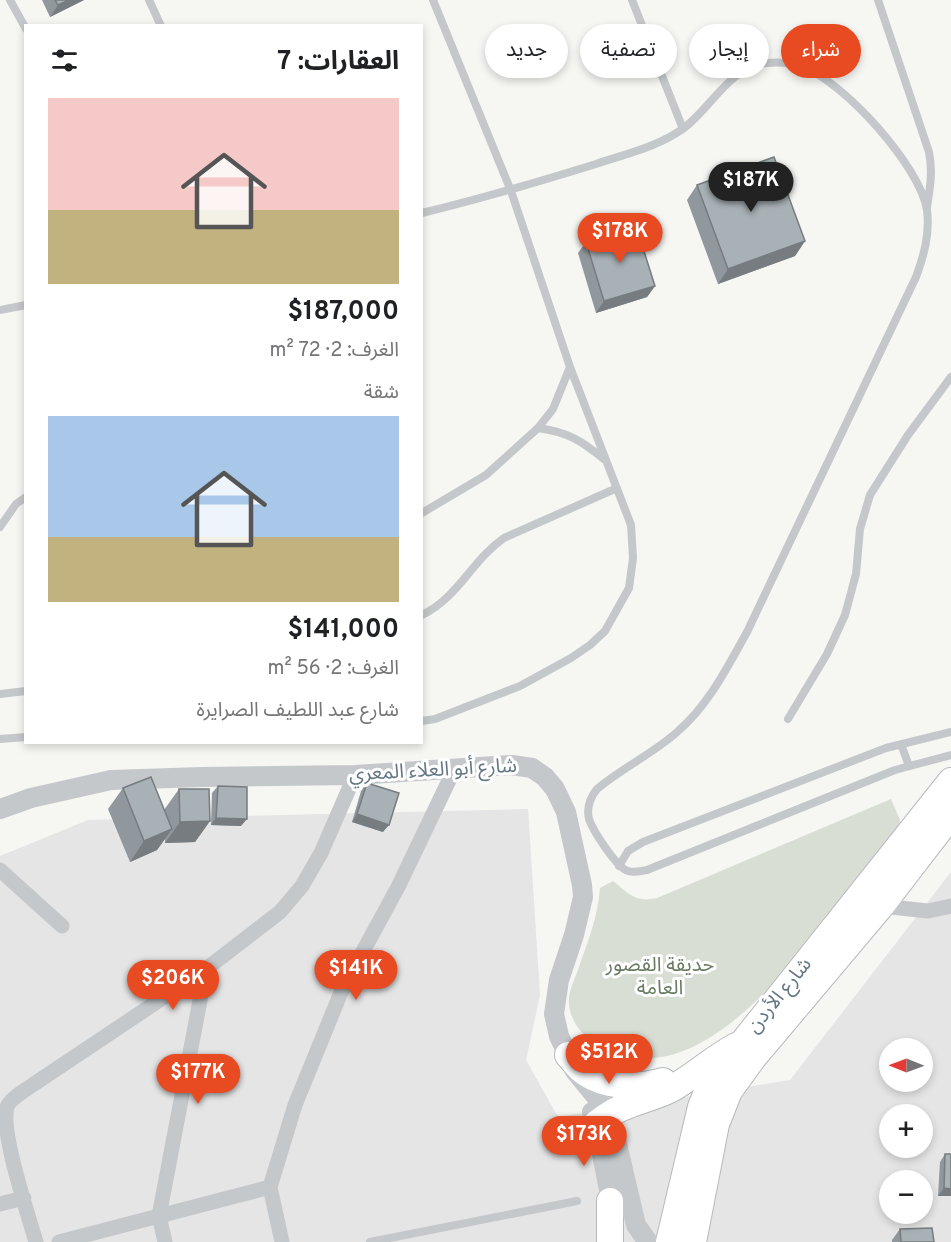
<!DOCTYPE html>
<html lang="ar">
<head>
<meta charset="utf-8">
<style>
	:root { --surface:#fff; --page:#f6f6f6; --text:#202124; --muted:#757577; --accent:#e84a21 }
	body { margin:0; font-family:Overpass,"Noto Sans Arabic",sans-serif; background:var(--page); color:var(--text); direction:rtl; height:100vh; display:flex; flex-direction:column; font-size:22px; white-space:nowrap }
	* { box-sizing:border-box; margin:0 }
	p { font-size:20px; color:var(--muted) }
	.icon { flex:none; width:33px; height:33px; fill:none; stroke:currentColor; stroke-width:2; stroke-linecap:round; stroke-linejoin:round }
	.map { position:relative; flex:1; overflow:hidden; direction:ltr }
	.panel { position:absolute; left:24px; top:24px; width:399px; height:720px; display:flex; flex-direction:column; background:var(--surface); border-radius:0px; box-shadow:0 3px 9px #0003; direction:rtl }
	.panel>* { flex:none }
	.hud { position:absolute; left:441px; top:24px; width:420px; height:54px; direction:rtl; display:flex; gap:12px }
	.needle { width:39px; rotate:271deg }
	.tools { position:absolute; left:879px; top:1038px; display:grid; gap:12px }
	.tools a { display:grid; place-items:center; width:54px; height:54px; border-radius:50%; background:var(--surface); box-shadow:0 3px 9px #0003; font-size:30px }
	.price { position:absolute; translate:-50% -51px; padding:0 14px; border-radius:21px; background:var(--accent); color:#fff; font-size:20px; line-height:39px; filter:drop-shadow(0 2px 3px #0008) }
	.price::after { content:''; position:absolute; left:50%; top:36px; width:18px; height:14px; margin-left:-9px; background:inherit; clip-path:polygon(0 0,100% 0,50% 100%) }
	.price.active { background:#222; color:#fff }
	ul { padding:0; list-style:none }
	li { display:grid; align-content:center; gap:12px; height:318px; padding:0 24px }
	li span { display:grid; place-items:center; height:186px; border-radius:0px; color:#555 }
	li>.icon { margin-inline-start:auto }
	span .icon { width:108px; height:108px; fill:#fffc; stroke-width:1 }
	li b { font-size:26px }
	h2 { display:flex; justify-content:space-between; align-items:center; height:72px; padding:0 24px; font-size:26px }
	.tag { padding:0 21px; border-radius:27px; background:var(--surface); box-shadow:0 3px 9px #0003; font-size:21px; line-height:54px }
	.tag.active { background:var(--accent); color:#fff }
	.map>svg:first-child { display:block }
	.built { fill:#e4e5e4; fill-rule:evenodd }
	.green { fill:#d8ded4 }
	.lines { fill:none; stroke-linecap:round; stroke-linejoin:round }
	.trunk-casing { stroke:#b6babd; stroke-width:28 }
	.service { stroke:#c4c8cb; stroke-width:8 }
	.minor { stroke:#c4c8cb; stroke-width:15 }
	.tertiary { stroke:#c4c8cb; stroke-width:20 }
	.trunk { stroke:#fff; stroke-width:26 }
	.wall { fill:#90989d }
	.shaded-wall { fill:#767c7f }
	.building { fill:#a8b1b6; stroke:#767c7f; stroke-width:1.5 }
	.labels { text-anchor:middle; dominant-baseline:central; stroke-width:6; stroke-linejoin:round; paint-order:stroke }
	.street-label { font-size:20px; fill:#647785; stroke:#fff }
	.park-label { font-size:20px; fill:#697c63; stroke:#fff }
</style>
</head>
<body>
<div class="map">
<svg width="951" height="1242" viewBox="0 0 951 1242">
	<rect width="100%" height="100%" fill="#f6f6f3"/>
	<path class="built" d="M 528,809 L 540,995 L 526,1060 L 558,1117 L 790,1080 L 951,872 L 951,1242 L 0,1242 L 0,856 L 88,820 ZM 890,1048 L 922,1048 L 922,1082 L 890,1082 ZM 890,1114 L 922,1114 L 922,1148 L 890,1148 ZM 890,1180 L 922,1180 L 922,1214 L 890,1214 Z"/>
	<path class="green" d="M 891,799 L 900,820 L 897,840 C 872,870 846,901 820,931 C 770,989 685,1096 598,1045 C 581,1036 567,1017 569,997 C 570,988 576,976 579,967 C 588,941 598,916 600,888 L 613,881 C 629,894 636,903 657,898 Z"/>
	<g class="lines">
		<g class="trunk-casing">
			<path id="trunk" d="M 568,1055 C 573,1060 578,1068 584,1072 C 607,1088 638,1088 663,1081
				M 596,1124 C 606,1116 616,1109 629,1105 C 643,1099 659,1096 673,1088 C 695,1075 714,1058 736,1046
				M 610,1242 L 610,1201
				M 669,1242 L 701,1107 L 705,1097 L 744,1041 L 951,781
				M 693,1242 L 716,1124 L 729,1091 L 753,1058 L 881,906 L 951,815"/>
		</g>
		<path class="service" d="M 10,0 L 26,29
			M 149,0 L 161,26
			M 632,0 L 683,129
			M 878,0 L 929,152 C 933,172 930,188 927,207
			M 422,213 C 480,199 538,182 596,164 C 625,154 658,147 684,128 C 712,107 729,67 767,63 C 778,62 792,63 803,67 C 844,82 920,166 927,210 C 930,234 924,255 916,277 L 747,632 C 727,668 708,706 676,733 C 652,754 622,768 597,789 C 590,798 586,807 589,819 C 593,831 617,868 628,871 C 634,873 641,871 647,870 L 895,770 L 951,755
			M 0,310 L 26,305
			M 538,428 C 568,432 582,441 605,460
			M 422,513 L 486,475 L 538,428 L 553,409 L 570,367
			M 0,527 L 16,504 L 26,497
			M 422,615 C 458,598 472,560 504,538 L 617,488
			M 0,694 L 26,691
			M 788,719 L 827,654 L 845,615 L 856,574 L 860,529 L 870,495 L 908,435 L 951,377
			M 422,721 L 435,719 L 520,686 L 571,658 L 590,645 L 605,631 L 629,588 L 633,558 L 631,525 L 570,367 L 511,191 L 433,0
			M 0,739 L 26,737
			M 901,744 L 909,766
			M 619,866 L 628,851 L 643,842 L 886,748 L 951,732
			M 370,1242 L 577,1201"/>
		<path class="minor" d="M 0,870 L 62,926
			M 881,906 L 928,911 L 951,906
			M 0,1204 L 24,1198
			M 36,1242 C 28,1214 0,1131 7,1107 C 10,1099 24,1091 31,1086 L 206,969 L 280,912 L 302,886 L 321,853 L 355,775
			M 59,1242 L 270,1187
			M 165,1242 L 159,1216 L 206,969
			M 282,1242 L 270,1187 L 295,1105 L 342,990 L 398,887 L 454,770"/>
		<path class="tertiary" d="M 0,809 L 31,798 L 111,780 L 202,777 L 355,775 L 512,765 L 532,768 L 545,777 L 555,789 L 566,812 L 582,885 L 583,897 L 574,935 L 559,980 L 554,1014 L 559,1036 L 575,1071 L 610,1114 L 636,1225 L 648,1242
			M 592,1112 L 596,1124 L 614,1215"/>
		<use href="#trunk" class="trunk"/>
	</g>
	<path class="wall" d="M 42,0 L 84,0 L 50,17 Z
		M 697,185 L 805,241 L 795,256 L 718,284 L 687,200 Z
		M 586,242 L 655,286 L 647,297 L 596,313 L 578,253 Z
		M 367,783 L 383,832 L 352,822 L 361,791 Z
		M 218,786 L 241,826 L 211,825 L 212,793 Z
		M 123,788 L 164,810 L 179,789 L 210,821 L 195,842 L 165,843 L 165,839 L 157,850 L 130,862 L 108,809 Z
		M 945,1154 L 951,1196 L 938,1196 L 940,1162 Z
		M 900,1229 L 934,1242 L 892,1242 L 892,1240 Z"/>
	<path class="shaded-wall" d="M 69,0 L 84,0 L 50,17 L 58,5 Z
		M 805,241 L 795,256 L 718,284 L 728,269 Z
		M 655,286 L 647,297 L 596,313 L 604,301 Z
		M 357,814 L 389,825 L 383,832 L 352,822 Z
		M 216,818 L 247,819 L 241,826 L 211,825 Z
		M 210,821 L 195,842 L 165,843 L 180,822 Z
		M 172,829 L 157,850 L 130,862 L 144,841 Z
		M 944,1188 L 951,1189 L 951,1196 L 938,1196 Z"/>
	<path class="building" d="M 55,0 L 69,0 L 58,5 Z
		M 774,157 L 805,241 L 728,269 L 697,185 Z
		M 636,226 L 655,286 L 604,301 L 586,242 Z
		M 151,777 L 172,829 L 144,841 L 123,788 Z
		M 367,783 L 399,793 L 389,825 L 357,814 Z
		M 218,786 L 247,787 L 247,819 L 216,818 Z
		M 179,789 L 209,789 L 210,821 L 180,822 Z
		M 945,1154 L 951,1154 L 951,1189 L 944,1188 Z
		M 932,1228 L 934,1242 L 901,1242 L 900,1229 Z"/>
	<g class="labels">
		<g class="street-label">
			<text transform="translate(433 771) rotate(-3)">شارع أبو العلاء المعري</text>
			<text transform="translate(780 996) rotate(-51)">شارع الأردن</text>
		</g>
		<g class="park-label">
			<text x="660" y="966">حديقة القصور<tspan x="660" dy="23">العامة</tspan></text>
		</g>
	</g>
</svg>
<div class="tools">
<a><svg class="needle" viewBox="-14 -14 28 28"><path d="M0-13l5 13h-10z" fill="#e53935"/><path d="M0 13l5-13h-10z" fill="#757577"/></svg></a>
<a>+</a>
<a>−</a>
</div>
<b class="price active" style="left:751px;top:213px">$187K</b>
<b class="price" style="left:620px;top:264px">$178K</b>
<b class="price" style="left:356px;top:1001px">$141K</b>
<b class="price" style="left:173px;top:1011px">$206K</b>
<b class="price" style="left:609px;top:1085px">$512K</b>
<b class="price" style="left:198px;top:1105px">$177K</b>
<b class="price" style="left:584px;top:1167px">$173K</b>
<div class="hud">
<a class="tag active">شراء</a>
<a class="tag">إيجار</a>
<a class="tag">تصفية</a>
<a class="tag">جديد</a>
</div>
<section class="panel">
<h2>العقارات: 7<svg class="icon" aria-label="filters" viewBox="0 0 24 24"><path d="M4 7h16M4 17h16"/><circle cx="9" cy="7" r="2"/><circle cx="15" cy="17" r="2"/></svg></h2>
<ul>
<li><span style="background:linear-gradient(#f6c9c9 60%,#c2b280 0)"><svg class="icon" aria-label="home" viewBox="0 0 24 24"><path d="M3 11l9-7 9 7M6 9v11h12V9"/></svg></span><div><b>$187,000</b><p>الغرف: 2 · 72 m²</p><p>شقة</p></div></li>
<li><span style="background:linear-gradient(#a9c7e8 65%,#c2b280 0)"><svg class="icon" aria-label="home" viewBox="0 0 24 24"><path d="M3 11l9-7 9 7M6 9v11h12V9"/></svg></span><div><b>$141,000</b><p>الغرف: 2 · 56 m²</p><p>شارع عبد اللطيف الصرايرة</p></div></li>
</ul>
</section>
</div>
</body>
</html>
